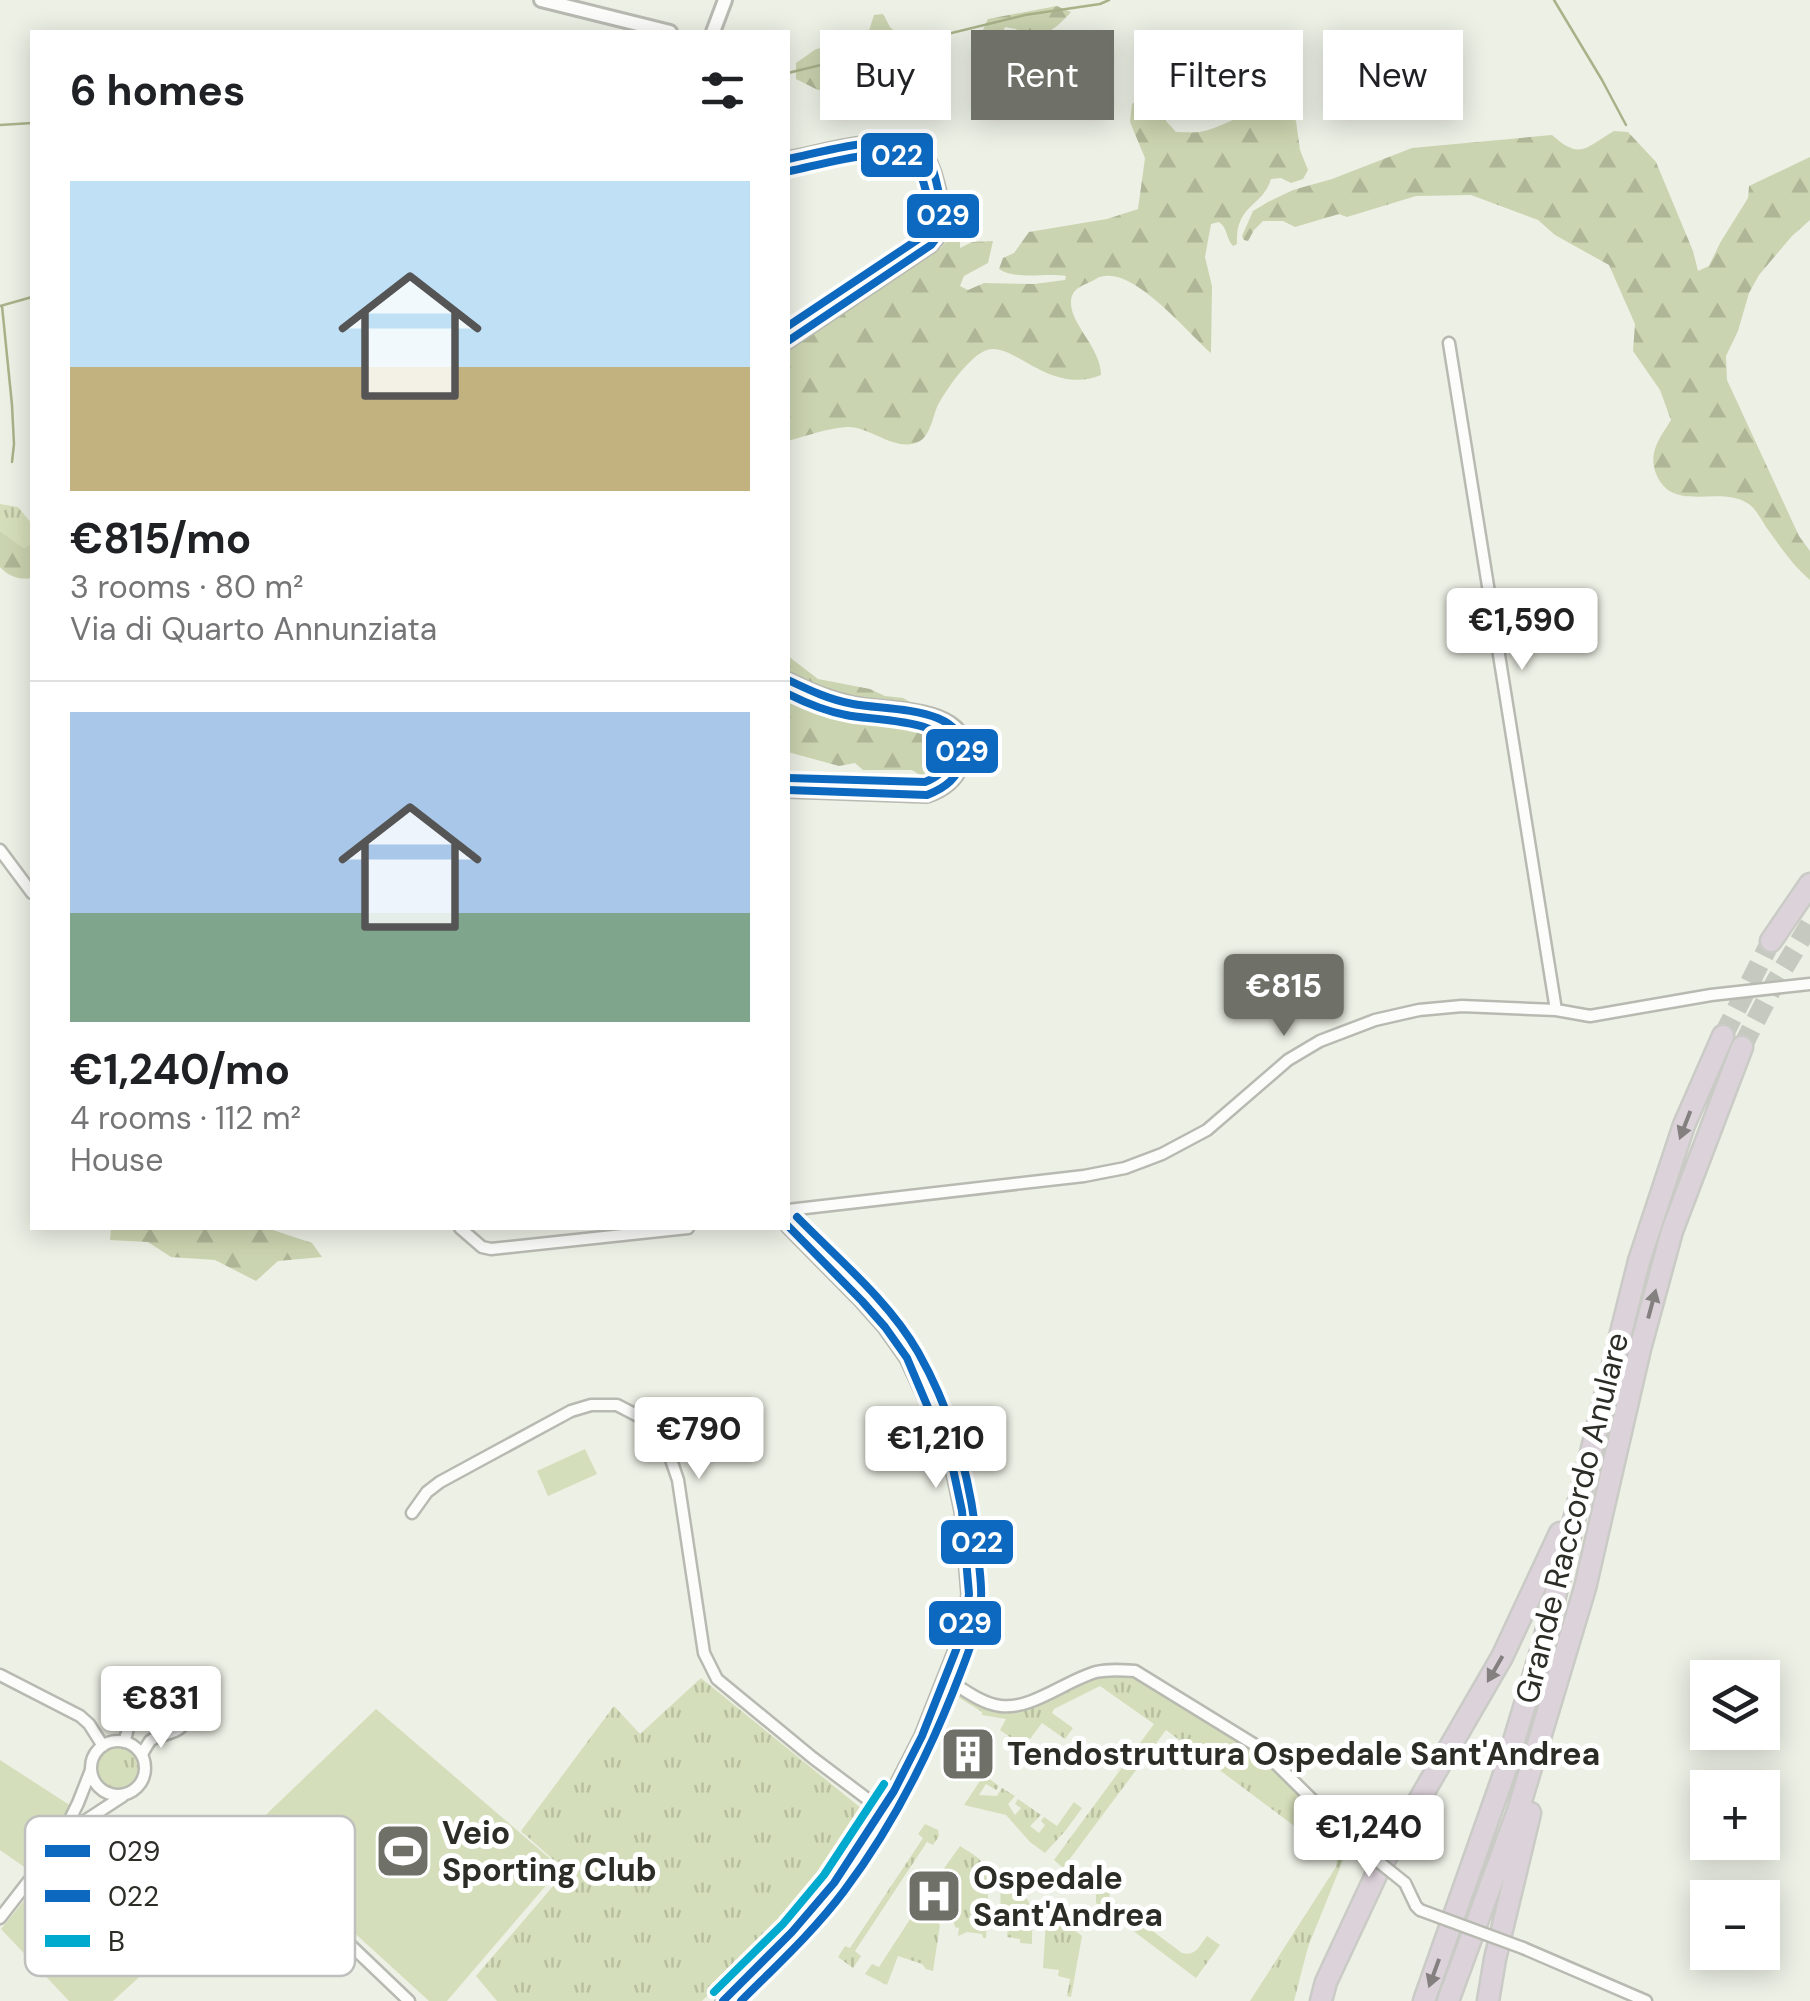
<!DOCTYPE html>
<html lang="en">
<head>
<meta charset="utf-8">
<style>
	:root { --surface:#fff; --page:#f2f2f2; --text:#202124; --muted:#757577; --line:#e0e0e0; --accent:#6f7169 }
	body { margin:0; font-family:"DM Sans",sans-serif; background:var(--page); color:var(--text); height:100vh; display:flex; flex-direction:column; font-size:38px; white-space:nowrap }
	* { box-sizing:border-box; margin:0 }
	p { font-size:32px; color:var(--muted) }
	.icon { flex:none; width:55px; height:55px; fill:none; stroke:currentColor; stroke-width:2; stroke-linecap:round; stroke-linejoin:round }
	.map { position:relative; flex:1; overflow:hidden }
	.details { position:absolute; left:30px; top:30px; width:760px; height:1200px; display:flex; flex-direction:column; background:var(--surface); border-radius:0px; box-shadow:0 5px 25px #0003 }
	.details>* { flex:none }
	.hud { position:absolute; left:820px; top:30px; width:840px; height:90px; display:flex; gap:20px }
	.fabs { position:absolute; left:1690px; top:1660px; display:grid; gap:20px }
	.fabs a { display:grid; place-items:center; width:90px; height:90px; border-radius:0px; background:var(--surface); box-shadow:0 5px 25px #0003; font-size:50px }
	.price { position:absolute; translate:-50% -85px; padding:0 22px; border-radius:10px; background:#fff; color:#222; font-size:32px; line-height:65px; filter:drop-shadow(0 2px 5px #0008) }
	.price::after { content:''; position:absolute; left:50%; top:60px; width:30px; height:22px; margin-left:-15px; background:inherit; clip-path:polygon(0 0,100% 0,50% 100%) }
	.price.current { background:var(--accent); color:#fff }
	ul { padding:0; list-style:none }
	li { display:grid; align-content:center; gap:20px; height:530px; padding:0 40px }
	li+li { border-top:2px solid var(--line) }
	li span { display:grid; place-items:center; height:310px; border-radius:0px; color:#555 }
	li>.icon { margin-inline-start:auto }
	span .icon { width:180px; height:180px; fill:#fffc; stroke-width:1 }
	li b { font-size:42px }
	h2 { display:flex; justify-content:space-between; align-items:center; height:120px; padding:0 40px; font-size:42px }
	.pill { padding:0 35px; border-radius:0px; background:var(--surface); box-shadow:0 5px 25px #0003; font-size:35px; line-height:90px }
	.pill.current { background:var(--accent); color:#fff }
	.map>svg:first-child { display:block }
	.grass { fill:url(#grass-tufts) }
	.forest { fill:url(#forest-firs) }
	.pitch { fill:#d5deba }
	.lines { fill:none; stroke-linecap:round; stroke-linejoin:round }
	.stream { stroke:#a8b289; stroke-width:2.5 }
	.motorway-tunnel { stroke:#c6c9bf; stroke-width:20; stroke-dasharray:20 10; stroke-linecap:butt }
	.minor-casing { stroke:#b8bab2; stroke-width:15 }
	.tertiary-casing { stroke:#b8bab2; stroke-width:18 }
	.motorway-casing { stroke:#cacbc6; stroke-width:25 }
	.minor { stroke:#fcfdfb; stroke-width:10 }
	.tertiary { stroke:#fcfdfb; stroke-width:12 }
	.motorway { stroke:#dcd2da; stroke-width:20 }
	.minor-bridge-casing { stroke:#b8bab2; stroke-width:15; stroke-linecap:butt }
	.minor-bridge { stroke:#fcfdfb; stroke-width:10 }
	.bus-1-casing { stroke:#fff; stroke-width:15 }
	.bus-2-casing { stroke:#fff; stroke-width:15 }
	.bus-3-casing { stroke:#fff; stroke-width:15 }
	.bus-1 { stroke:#0c69bf; stroke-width:8 }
	.bus-2 { stroke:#0c69bf; stroke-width:8 }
	.bus-3 { stroke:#00a9ce; stroke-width:8 }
	.oneway { fill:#848080 }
	.labels { text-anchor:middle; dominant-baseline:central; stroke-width:10; stroke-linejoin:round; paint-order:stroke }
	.street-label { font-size:32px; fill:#2b2d26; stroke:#fff }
	.poi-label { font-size:32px; font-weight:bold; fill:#2b2d26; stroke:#fff; text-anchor:start }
	.key { fill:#fff; stroke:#bfc0be; stroke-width:2.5 }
	.key-label { font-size:28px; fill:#2b2d26 }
	.line-badge { stroke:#fff; stroke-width:4 }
	.badge-label { font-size:28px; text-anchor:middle; font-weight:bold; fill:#fff }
</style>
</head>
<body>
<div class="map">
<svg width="1810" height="2001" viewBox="0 0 1810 2001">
	<defs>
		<pattern id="grass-tufts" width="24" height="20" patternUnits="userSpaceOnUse" patternTransform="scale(2.5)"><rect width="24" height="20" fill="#d5deba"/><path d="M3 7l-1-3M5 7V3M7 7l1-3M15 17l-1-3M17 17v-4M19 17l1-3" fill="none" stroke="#b7bfa0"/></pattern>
		<pattern id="forest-firs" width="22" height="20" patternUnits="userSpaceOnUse" patternTransform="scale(2.5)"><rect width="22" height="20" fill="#cbd4b0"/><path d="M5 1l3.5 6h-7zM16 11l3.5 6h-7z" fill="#aeb697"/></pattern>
	</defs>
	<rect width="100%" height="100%" fill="#edf0e5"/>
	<path class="grass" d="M 0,504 L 18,507 L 32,524 L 32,544 L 24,548 L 0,531 Z
		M 1101,1674 L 1139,1676 L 1192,1712 L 1242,1740 L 1259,1753 L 1293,1786 L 1339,1833 L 1348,1848 L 1308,1947 L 1294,2001 L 1250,2001 L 1336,1867 L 1337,1858 L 1166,1730 L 1063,1868 L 1054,1860 L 1154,1724 L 1100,1686 L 1054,1709 L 1052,1713 L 1073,1728 L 1065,1739 L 1042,1723 L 1024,1747 L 1000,1730 L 1006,1719 L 982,1715 L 982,1712 L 950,1692 L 953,1688 C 973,1700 989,1711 1012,1710 Z
		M 701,1678 L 862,1809 L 809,1897 L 702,2001 L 497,2001 L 476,1976 L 566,1871 L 521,1831 L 614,1706 L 640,1734 Z
		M97 1768a21 21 0 1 1 42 0a21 21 0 1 1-42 0Z
		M 984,1775 L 999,1786 L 996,1790 L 986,1784 L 979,1795 L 997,1796 L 1002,1788 L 1015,1796 L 1008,1804 L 1015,1815 L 1021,1808 L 1015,1804 L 1018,1799 L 1041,1815 L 1030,1826 L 1039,1833 L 1045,1825 L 1041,1821 L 1044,1817 L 1057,1826 L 1074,1802 L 1082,1808 L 1066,1830 L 1045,1853 L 1030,1842 L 1006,1815 L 964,1805 Z
		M 925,1824 L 938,1830 L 939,1836 L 933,1845 L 927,1842 L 855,1951 L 861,1956 L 853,1968 L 838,1957 L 845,1946 L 850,1948 L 923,1838 L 918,1834 Z
		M 960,1846 C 966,1850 976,1855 981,1861 C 992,1876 987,1920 986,1938 L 983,1938 L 982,1934 L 967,1932 L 958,1936 L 959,1928 L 955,1927 C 952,1909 940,1902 925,1895 Z
		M 1116,1868 L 1120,1872 L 1109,1888 L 1110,1899 L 1182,1953 C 1196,1957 1200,1945 1207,1936 L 1220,1945 L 1196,1978 L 1096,1903 L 1096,1895 Z
		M 1007,1880 C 1037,1902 1032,1910 1032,1944 L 1020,1943 L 1020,1939 L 1007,1937 L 1009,1915 L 1001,1914 L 1000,1884 Z
		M 916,1910 L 930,1913 L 940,1925 L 933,1971 L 926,1969 L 922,1964 L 898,1956 L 887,1985 L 865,1974 L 872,1964 L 879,1967 Z
		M 1054,1915 L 1082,1936 L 1071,1997 L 1067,1996 L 1070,1979 L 1058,1976 L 1059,1970 L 1043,1968 L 1046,1920 L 1049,1917 Z"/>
	<path class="forest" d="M 1057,6 L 1071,12 C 1055,30 1048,34 1025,38 L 1016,29 L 1005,27 L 996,48 L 985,46 L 982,32 L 988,19 Z
		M 883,14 L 890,27 L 898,35 L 919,30 L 927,41 L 923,55 L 891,67 L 875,63 L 867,37 L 874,15 Z
		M 827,47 L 838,52 L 850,62 L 849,75 L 837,89 L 818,90 L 796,79 L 796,63 L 816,49 Z
		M 1179,92 L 1182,98 L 1166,112 L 1166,121 L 1176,132 C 1183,132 1193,133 1200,132 C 1231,126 1261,97 1292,115 L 1296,121 L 1300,150 L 1308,170 L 1303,179 L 1291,183 L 1281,178 L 1271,179 C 1263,207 1235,204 1237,244 L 1233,246 C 1226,239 1228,228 1219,222 L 1211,224 L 1205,257 L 1212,286 L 1211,353 C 1189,334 1137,271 1105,276 C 1099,276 1095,280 1090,282 C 1079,287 1071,290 1071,303 C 1071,325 1101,348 1101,375 C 1050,396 1013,341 987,350 C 969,356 945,391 937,407 C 933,417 930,435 920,441 C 897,454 870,426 847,427 C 828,428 806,436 788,441 L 788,349 L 941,248 L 955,230 L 960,236 L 960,248 L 972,242 L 993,241 L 988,263 L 964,276 L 960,286 L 968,290 L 984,283 L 1034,284 L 1065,280 L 1066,276 C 1044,272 1018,281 999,269 L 1003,258 L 1014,253 L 1029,232 L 1107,219 L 1138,209 L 1145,158 L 1130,122 L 1132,104 L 1139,98 Z
		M 1614,131 L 1628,132 L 1656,162 L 1693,251 L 1698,271 L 1709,266 L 1720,243 L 1748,198 L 1749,186 L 1810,157 L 1810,220 L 1792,236 L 1759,275 L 1749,293 L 1738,331 L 1726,356 L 1727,380 L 1799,536 L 1810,551 L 1810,580 C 1792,565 1780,546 1766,527 C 1761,519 1755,507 1747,503 C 1719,485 1674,513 1657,476 C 1647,454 1659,439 1671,420 L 1660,390 L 1633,351 L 1635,324 L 1609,265 L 1555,235 L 1538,220 L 1471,195 L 1416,196 L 1347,217 L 1339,214 L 1295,227 L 1283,221 L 1263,221 L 1254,230 L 1248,241 L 1244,240 L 1242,236 L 1253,211 L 1268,202 L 1293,190 L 1332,179 L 1412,148 L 1552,135 C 1581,161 1586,147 1614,131 Z
		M 0,531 L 24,548 L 32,544 L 32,578 C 20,580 9,577 0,567 Z
		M 788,656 L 818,679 L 870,689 L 885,696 L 903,698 L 910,702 L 908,705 L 870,704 L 822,694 L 788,676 Z
		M 788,687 L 833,710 L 879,719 L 935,736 L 947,747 L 951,762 L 936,779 L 923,777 L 912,770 L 863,770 L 855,763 L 839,766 L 788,752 Z
		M 111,1228 L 267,1228 L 312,1243 L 322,1257 L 278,1261 L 256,1281 L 215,1260 L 171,1257 L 148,1242 L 110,1240 Z"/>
	<path class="pitch" d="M 585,1449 L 597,1474 L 548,1496 L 537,1471 Z
		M 376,1709 L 561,1868 L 447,2001 L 429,2001 L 246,1834 Z
		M 0,1760 L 71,1806 L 54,1840 L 30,1871 L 0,1850 Z
		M 61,1855 L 159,1959 L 113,2001 L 69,2001 L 1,1929 Z"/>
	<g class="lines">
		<path class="stream" d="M 1554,0 L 1602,80 L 1626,125
			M 788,73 L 1025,15 L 1100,4 L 1109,0
			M 0,125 L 32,123
			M 0,306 L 32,297
			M 2,306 L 12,405 L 14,444 L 12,462"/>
		<path class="motorway-tunnel" d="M 1723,1036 L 1771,941
			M 1742,1047 L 1776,981 L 1810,924"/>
		<g class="minor-casing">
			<path id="minor" d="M 1449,343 L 1556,1010
				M 0,850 L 32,893
				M 788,1210 L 1084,1176 L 1125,1168 L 1162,1154 L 1207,1130 L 1288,1060 L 1320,1041 L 1375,1020 L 1419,1010 L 1462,1006 L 1556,1010 L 1590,1016 L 1711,995 L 1810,984
				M 460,1228 L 482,1247 L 491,1249 L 688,1228
				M 412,1513 L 427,1492 L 440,1482 L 571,1411 L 591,1405 L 617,1405 L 642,1418 L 657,1431 L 666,1445 L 678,1480 L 704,1653 L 717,1679 L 813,1758 L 882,1810
				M 0,1675 L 80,1716 L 89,1724 L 103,1746
				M 945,1678 C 962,1688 981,1704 1001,1706 C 1031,1710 1067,1680 1096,1672 C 1109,1669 1122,1670 1135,1671 L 1260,1748 L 1359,1846
				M91 1768a27 27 0 1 1 54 0a27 27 0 1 1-54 0Z
				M 124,1742 C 133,1721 126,1689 156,1687 C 168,1694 200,1711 180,1728 C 172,1735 158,1734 150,1741 C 148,1744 143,1752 142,1755
				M 63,1838 L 74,1828 L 123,1796
				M 1405,1883 L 1416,1906 L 1420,1910
				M 131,1910 L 212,1861 L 234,1853 L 249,1854 L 263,1859 L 297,1894
				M 0,1918 L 59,1842 L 78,1803 L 91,1770
				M 248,1925 L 297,1894 L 409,2001
				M 1523,1948 L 1646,2001"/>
		</g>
		<g class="tertiary-casing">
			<path id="tertiary" d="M 541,0 L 670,32
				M 713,32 L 725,0
				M 788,159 C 820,154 897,128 923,153 C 933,164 936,182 940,196 C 947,216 946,230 931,245 L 788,341
				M 788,680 C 809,691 829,699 853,704 C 888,712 984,704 961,766 C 955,781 942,790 927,795 L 788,790
				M 723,2001 L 792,1932 L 834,1883 L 894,1791 L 922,1736 L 956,1650 L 965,1624 L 969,1594 L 962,1511 L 952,1464 L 927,1401 L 907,1358 L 885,1327 L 862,1301 L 788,1226"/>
		</g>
		<g class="motorway-casing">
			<path id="motorway" d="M 1771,941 L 1810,884
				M 1321,2001 L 1326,1982 L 1377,1873 L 1502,1657 L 1560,1533
				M 1424,2001 L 1503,1777 L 1542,1648 L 1639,1261 L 1684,1125 L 1723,1036
				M 1448,2001 L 1518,1811 L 1585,1588 L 1640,1349 L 1672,1231 L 1742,1047
				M 1488,2001 L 1495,1959 L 1530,1813"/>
		</g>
		<use href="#minor" class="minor"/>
		<use href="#tertiary" class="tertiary"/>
		<use href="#motorway" class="motorway"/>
		<g class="minor-bridge-casing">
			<path id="minor-bridge" d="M 1359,1846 L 1405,1883
				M 1420,1910 L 1523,1948"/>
		</g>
		<use href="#minor-bridge" class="minor-bridge"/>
		<g class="bus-1-casing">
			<path id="bus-1" d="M 788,159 C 821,153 901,126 926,157 C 934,167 936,181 939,194 C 945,214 946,228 931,245 L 788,341
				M 788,680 C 809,690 830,700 853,704 C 888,711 971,705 962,758 C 959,778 945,788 927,795 L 788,790
				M 723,2001 L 792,1932 L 834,1883 L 894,1791 L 922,1736 L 956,1650 L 965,1624 L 969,1594 L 962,1511 L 952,1464 L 907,1358 L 885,1327 L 862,1301 L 788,1226"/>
		</g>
		<g class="bus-2-casing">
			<path id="bus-2" d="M 788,326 L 923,236 C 935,220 930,209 926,191 C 923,182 921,169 914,162 C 893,142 817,166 790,171
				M 788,694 C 806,703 825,711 846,715 C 871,721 957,718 950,756 C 947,770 938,777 925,782 L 788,778
				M 741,2001 C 776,1966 814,1931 844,1891 C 890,1830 925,1762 953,1692 C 965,1661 978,1632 981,1598 C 982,1584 979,1568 978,1553 C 972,1483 953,1414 918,1352 C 888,1300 838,1259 797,1217"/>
		</g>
		<g class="bus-3-casing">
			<path id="bus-3" d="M 714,1992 L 783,1924 L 824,1875 L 884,1784"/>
		</g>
		<use href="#bus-1" class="bus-1"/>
		<use href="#bus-2" class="bus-2"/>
		<use href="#bus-3" class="bus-3"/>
	</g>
	<defs><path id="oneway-solid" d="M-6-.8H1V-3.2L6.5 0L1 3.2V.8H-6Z" transform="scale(2.5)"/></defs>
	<g class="oneway">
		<use href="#oneway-solid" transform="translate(1685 1125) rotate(111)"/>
		<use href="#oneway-solid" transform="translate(1652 1304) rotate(-75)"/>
		<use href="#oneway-solid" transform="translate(1495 1669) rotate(120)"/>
		<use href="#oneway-solid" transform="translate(1434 1973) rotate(110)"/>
	</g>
	<defs>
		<g id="building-square" transform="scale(2.875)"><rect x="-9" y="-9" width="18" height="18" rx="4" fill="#6f7169" stroke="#fff"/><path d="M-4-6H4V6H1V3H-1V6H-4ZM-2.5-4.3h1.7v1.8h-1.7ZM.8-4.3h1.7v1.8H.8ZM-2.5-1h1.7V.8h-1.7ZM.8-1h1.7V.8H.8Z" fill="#fff"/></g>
		<g id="stadium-square" transform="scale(2.875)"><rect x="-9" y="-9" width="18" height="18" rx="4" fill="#6f7169" stroke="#fff"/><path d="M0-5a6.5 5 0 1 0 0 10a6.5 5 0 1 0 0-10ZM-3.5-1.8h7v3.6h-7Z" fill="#fff"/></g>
		<g id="hospital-square" transform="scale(2.875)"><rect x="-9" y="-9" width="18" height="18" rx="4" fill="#6f7169" stroke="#fff"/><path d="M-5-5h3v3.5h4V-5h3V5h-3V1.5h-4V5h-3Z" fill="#fff"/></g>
	</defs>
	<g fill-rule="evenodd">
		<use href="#building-square" x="968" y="1754"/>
		<use href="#stadium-square" x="403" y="1851"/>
		<use href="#hospital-square" x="934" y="1896"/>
	</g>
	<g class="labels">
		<g class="street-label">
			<text transform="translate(1572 1518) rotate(-76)">Grande Raccordo Anulare</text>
		</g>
		<g class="poi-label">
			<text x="1007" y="1754">Tendostruttura Ospedale Sant'Andrea</text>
			<text x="442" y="1833">Veio<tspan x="442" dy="37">Sporting Club</tspan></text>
			<text x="973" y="1878">Ospedale<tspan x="973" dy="37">Sant'Andrea</tspan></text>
		</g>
	</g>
	<rect x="25" y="1816" width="330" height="160" rx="15" class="key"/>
	<rect x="45" y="1845" width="45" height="12" fill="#0c69bf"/>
	<rect x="45" y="1890" width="45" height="12" fill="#0c69bf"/>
	<rect x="45" y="1935" width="45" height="12" fill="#00a9ce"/>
	<g class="key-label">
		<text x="108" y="1861">029</text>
		<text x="108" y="1906">022</text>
		<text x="108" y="1951">B</text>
	</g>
	<g class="line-badge">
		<rect x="859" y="131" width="76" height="48" rx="10" fill="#0c69bf"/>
		<rect x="905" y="192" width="76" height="48" rx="10" fill="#0c69bf"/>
		<rect x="924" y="727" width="76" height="48" rx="10" fill="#0c69bf"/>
		<rect x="939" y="1518" width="76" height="48" rx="10" fill="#0c69bf"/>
		<rect x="927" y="1599" width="76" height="48" rx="10" fill="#0c69bf"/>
	</g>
	<g class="badge-label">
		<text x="897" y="165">022</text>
		<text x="943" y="225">029</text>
		<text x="962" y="761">029</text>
		<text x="977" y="1552">022</text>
		<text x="965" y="1633">029</text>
	</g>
</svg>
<div class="fabs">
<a><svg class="icon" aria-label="layers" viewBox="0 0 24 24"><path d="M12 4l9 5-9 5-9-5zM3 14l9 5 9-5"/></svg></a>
<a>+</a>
<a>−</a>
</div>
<b class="price" style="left:1522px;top:673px">€1,590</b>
<b class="price current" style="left:1284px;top:1039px">€815</b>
<b class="price" style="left:699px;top:1482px">€790</b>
<b class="price" style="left:936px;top:1491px">€1,210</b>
<b class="price" style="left:161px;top:1751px">€831</b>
<b class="price" style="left:1369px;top:1880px">€1,240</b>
<div class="hud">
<a class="pill">Buy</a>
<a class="pill current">Rent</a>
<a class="pill">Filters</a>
<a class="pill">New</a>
</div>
<section class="details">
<h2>6 homes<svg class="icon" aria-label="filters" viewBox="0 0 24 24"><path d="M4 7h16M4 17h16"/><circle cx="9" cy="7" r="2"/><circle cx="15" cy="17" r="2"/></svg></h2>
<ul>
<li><span style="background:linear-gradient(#bfe0f5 60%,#c2b280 0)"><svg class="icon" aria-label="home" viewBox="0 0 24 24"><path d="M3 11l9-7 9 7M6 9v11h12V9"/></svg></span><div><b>€815/mo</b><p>3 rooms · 80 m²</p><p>Via di Quarto Annunziata</p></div></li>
<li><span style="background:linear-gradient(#a9c7e8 65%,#7fa58c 0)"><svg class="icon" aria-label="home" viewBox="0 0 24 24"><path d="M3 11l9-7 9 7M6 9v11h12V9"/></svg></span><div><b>€1,240/mo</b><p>4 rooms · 112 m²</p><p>House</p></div></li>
</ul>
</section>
</div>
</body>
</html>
